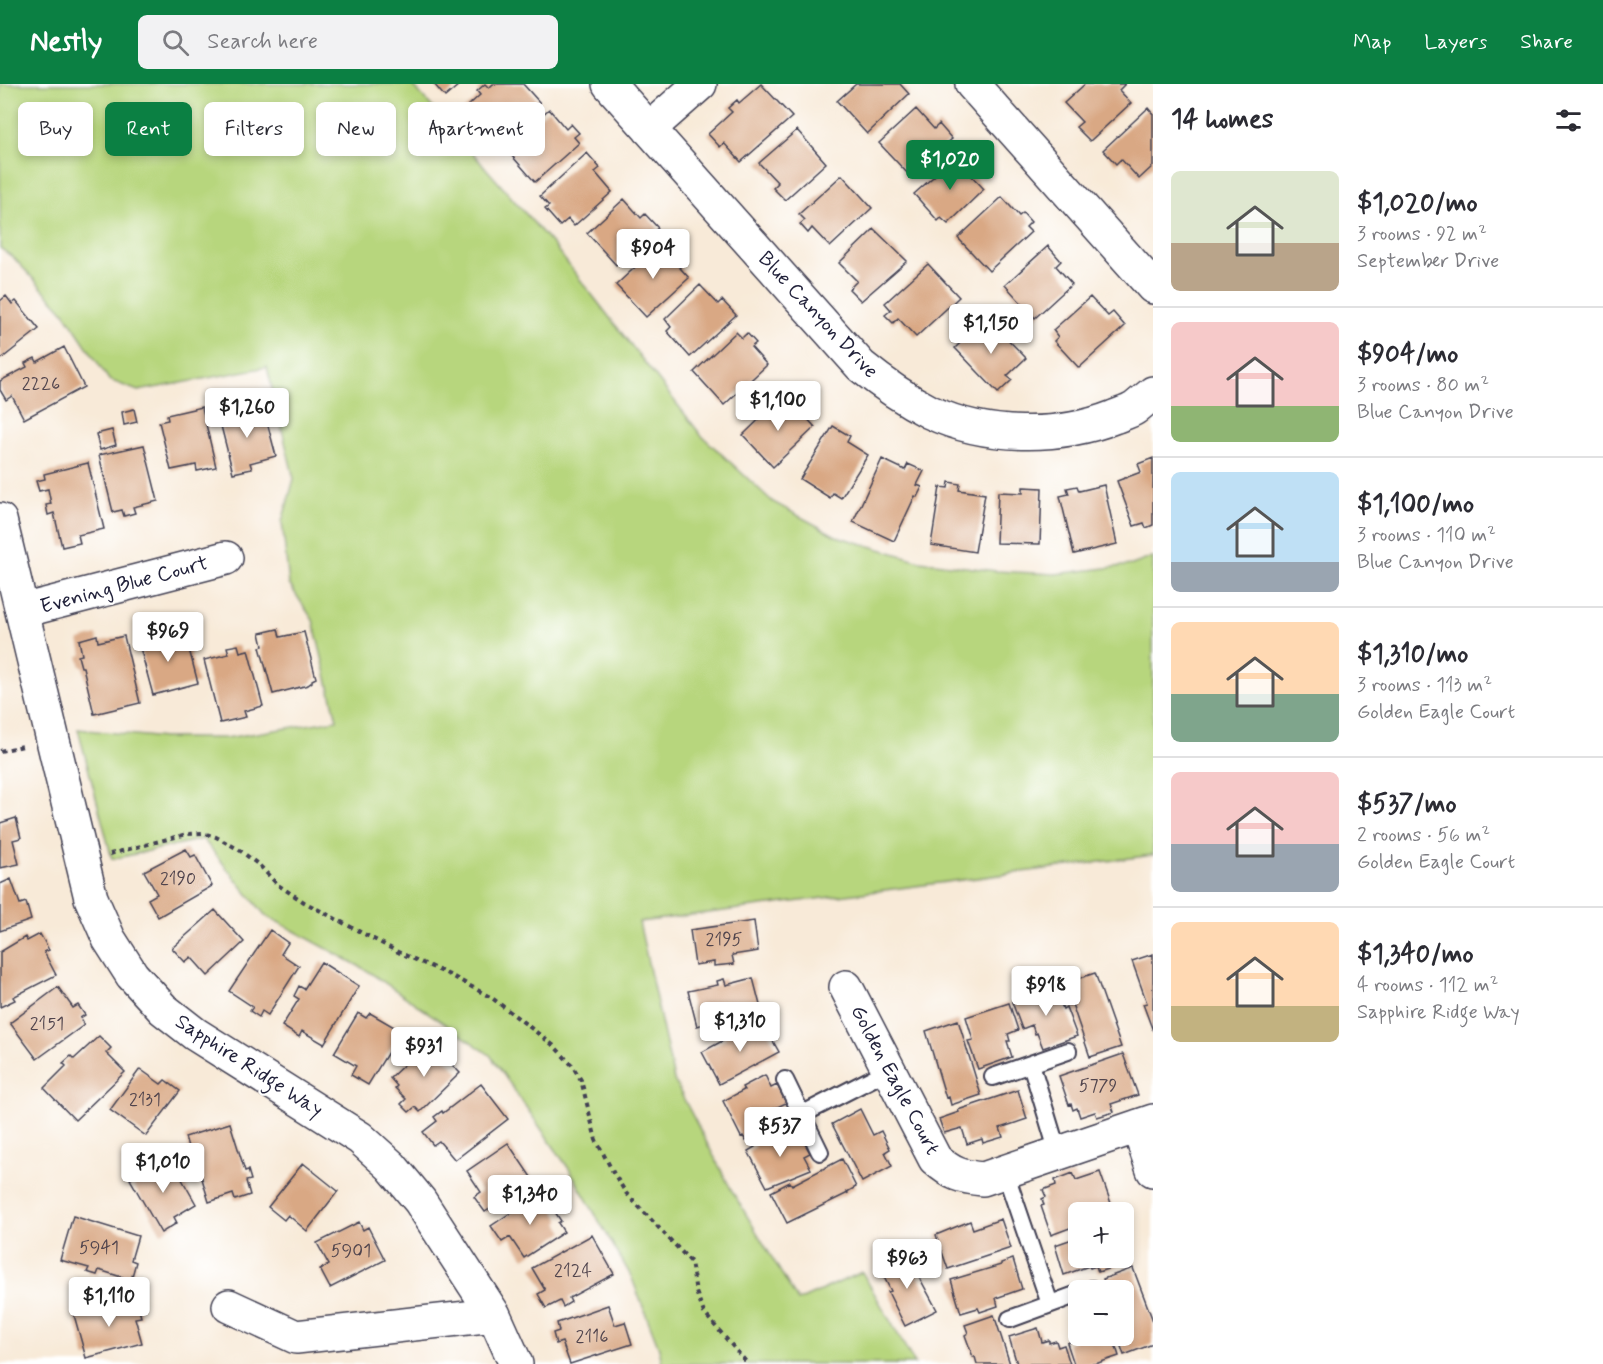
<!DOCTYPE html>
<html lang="en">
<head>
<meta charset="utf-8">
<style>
	:root { --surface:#fff; --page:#f2f2f3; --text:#2b2b33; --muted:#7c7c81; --line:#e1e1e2; --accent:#0b8043 }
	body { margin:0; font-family:Mynerve,sans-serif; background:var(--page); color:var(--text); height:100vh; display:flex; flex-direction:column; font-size:22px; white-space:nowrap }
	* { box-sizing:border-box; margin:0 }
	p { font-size:20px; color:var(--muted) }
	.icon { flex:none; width:33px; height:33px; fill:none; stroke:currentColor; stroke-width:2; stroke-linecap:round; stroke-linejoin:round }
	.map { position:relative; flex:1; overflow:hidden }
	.side { display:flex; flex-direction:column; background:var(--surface); width:450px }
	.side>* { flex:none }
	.banner { position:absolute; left:18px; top:18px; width:570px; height:54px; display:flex; gap:12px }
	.tools { position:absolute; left:1068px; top:1118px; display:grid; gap:12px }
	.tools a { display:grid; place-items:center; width:66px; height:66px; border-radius:9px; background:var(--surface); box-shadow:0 3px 9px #0003; font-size:30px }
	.price { position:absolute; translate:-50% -51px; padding:0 14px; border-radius:6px; background:#fff; color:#222; font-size:20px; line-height:39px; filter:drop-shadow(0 2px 3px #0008) }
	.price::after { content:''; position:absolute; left:50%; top:36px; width:18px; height:14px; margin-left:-9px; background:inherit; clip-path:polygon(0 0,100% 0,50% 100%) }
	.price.current { background:var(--accent); color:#fff }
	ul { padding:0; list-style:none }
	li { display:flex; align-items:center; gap:18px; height:150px; padding:0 18px }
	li+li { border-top:2px solid var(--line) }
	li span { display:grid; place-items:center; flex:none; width:168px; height:120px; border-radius:9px; color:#555 }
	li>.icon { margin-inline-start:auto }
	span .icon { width:72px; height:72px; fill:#fffc; stroke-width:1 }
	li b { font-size:26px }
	h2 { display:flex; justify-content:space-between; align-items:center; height:72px; padding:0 18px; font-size:26px }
	.pill { padding:0 21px; border-radius:9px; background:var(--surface); box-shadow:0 3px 9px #0003; font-size:21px; line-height:54px }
	.pill.current { background:var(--accent); color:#fff }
	header { display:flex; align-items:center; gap:36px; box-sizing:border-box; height:84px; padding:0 30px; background:var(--accent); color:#fff }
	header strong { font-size:28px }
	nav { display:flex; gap:33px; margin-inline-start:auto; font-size:21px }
	.search { width:420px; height:54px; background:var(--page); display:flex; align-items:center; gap:15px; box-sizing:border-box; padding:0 21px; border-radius:9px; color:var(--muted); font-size:22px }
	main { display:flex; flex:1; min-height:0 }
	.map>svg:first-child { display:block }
	.green { fill:#b7d67d; stroke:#6c7c5c; stroke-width:1.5 }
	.building { fill:#d9a884 }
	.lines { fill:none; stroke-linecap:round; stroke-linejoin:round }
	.service-casing { stroke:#424053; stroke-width:20 }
	.minor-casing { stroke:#424053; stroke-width:36 }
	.path { stroke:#424053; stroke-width:4; stroke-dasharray:4.5 4.5; stroke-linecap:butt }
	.service { stroke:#fff; stroke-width:16 }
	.minor { stroke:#fff; stroke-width:33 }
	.labels { text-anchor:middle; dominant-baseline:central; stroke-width:4.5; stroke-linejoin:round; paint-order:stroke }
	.number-label { font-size:18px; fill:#50444d }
	.street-label { font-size:21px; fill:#22223b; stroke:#fff }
</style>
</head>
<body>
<header>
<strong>Nestly</strong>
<div class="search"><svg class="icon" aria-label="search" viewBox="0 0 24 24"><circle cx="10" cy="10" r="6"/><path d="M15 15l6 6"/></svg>Search here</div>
<nav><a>Map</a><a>Layers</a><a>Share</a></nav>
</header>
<main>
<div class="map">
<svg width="1153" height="1280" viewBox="0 0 1153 1280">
	<rect width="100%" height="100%" fill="#fff"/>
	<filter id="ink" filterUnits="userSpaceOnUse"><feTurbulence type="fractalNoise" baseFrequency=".0167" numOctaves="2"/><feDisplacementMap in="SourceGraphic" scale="12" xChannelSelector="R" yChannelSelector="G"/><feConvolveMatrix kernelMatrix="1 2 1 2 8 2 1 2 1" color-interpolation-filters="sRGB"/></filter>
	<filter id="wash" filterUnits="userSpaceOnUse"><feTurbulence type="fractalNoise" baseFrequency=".008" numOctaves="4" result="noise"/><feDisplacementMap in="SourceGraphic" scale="24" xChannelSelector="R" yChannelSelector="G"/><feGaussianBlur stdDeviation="1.35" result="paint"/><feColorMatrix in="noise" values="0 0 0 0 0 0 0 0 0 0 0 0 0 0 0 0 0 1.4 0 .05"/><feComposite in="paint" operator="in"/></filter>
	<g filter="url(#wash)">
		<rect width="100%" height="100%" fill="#f8ead8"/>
		<path class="green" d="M 0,0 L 412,0 L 554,162 L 701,351 L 773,418 L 836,452 L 920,477 L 996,487 L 1055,490 L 1132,481 L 1153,473 L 1153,771 L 639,838 L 674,996 L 732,1107 L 798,1217 L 862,1188 L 915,1280 L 662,1280 L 659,1264 L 631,1192 L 569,1085 L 490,971 L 366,886 L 265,831 L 203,755 L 112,775 L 78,645 L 164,654 L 226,654 L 337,636 L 313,536 L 289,500 L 282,438 L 294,395 L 267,283 L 138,307 L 109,296 L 64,228 L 14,174 L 0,164 Z"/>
		<g id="blocks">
			<path class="building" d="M 434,0 L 460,0 L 445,13 Z
				M 485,0 L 489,4 L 493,0 L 523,0 L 540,19 L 489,65 L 458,31 L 480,11 L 477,7 Z
				M 761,0 L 792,33 L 741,78 L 724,59 L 720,63 L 708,50 L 732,28 L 728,24 L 737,16 L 739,19 Z
				M 856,0 L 900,0 L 909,10 L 867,50 L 837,17 Z
				M 1085,0 L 1125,0 L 1119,6 L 1131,19 L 1090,57 L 1076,43 L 1082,38 L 1064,19 Z
				M 1148,24 L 1153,30 L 1153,82 L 1139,95 L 1121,75 L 1116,80 L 1103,66 Z
				M 549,25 L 566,45 L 571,40 L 579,49 L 574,53 L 579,59 L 535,98 L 505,64 Z
				M 916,25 L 934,45 L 939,40 L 952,55 L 910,92 L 879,59 Z
				M 797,46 L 826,79 L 785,116 L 773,104 L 778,99 L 759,79 Z
				M 587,69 L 600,84 L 595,88 L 612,108 L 574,142 L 568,135 L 560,142 L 545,125 L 549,122 L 540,112 Z
				M 959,70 L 973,85 L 968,88 L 984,105 L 948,140 L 941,134 L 938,137 L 914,110 Z
				M 842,91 L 872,124 L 830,163 L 812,144 L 808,149 L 800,140 L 805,136 L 799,130 Z
				M 1002,113 L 1019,132 L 1023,129 L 1031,138 L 1026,143 L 1031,148 L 989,187 L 958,154 Z
				M 624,115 L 641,134 L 645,130 L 658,144 L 616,181 L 587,149 Z
				M 874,145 L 907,177 L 861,217 L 849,205 L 857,197 L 839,179 Z
				M 659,161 L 665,167 L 669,162 L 677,172 L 673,176 L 689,194 L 646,233 L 616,201 Z
				M 1048,162 L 1061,177 L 1056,182 L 1072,200 L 1035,234 L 1005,201 Z
				M 928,180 L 959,213 L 916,253 L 898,234 L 893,239 L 885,231 L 891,226 L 885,219 Z
				M 700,201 L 718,220 L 722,216 L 736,231 L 690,273 L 667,247 L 671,243 L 665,235 Z
				M 6,212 L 12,220 L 16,217 L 39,245 L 0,276 L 0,217 Z
				M 1090,213 L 1108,232 L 1113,228 L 1125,242 L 1079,284 L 1054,257 L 1058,253 L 1053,246 Z
				M 991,238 L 1026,274 L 1007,292 L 1012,296 L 998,309 L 955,264 L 981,239 L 985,243 Z
				M 736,248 L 742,254 L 747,249 L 756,259 L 751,263 L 767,281 L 724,321 L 694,288 Z
				M 64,263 L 84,303 L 24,335 L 12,312 L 6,316 L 0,306 L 0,297 L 27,283 L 25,279 L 35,274 L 37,278 Z
				M 780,315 L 797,333 L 802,329 L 815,343 L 773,383 L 743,351 Z
				M 202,323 L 216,383 L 197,387 L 196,381 L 171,386 L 159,338 L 168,336 L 167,331 Z
				M 263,323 L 276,372 L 250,379 L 252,385 L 233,389 L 219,334 Z
				M 134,325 L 137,338 L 124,341 L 122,328 Z
				M 833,342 L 850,352 L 847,358 L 868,371 L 841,414 L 833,409 L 830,414 L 800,395 Z
				M 112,346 L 116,361 L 100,366 L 96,350 Z
				M 144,361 L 158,417 L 133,423 L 135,429 L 124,432 L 122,426 L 113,428 L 99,371 Z
				M 1153,374 L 1153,441 L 1146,444 L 1144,439 L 1134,442 L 1117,397 L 1141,388 L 1138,380 Z
				M 882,375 L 905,386 L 908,380 L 924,387 L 917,401 L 922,403 L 917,413 L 915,412 L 894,457 L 853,438 Z
				M 88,379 L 104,445 L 78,451 L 80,459 L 62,463 L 54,429 L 48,431 L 46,421 L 51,420 L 48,405 L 39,407 L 36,397 L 45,395 L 44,390 Z
				M 949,398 L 960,400 L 959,406 L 985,410 L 975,468 L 931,461 L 940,403 L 948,404 Z
				M 1104,401 L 1117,460 L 1074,470 L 1060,412 L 1069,410 L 1067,404 L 1077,402 L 1079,407 Z
				M 1023,403 L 1042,404 L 1040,460 L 996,459 L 998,408 L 1023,409 Z
				M 278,545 L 280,553 L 304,548 L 316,594 L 312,596 L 312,598 L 308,601 L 273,610 L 260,563 L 263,562 L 260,549 Z
				M 158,550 L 160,557 L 185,550 L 198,599 L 153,611 L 138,556 Z
				M 97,551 L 98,558 L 124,552 L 140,619 L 94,630 L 83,583 L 81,583 L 78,572 L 82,571 L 79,556 Z
				M 238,561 L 240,568 L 248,566 L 263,622 L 244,627 L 246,633 L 220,639 L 204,576 L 229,570 L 227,563 Z
				M 16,734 L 21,754 L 13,756 L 19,780 L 0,784 L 0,739 Z
				M 186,765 L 191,773 L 195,771 L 212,802 L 158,833 L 148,815 L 157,810 L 144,787 Z
				M 11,795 L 20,820 L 26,818 L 31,836 L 0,847 L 0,800 Z
				M 215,826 L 244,858 L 208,892 L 191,873 L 185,878 L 172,864 Z
				M 754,837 L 758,867 L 732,871 L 734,880 L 714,882 L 714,878 L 695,881 L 690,846 Z
				M 270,846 L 288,859 L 281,870 L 299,882 L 268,931 L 262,927 L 259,933 L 250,927 L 253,923 L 229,907 Z
				M 40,850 L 49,866 L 44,868 L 56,891 L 13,913 L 15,916 L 0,923 L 0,868 L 25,853 L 27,857 Z
				M 1153,870 L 1153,947 L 1143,920 L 1147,919 L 1132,877 Z
				M 321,878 L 359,902 L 324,960 L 302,947 L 299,953 L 282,942 L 299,915 L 294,912 L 299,902 L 304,905 Z
				M 1095,889 L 1121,963 L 1090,973 L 1072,920 L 1069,921 L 1062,900 Z
				M 753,894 L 761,925 L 697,942 L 688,907 L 718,901 L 717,897 L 724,895 L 726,901 Z
				M 58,903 L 73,924 L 78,921 L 85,931 L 80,934 L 84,941 L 37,975 L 10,939 Z
				M 1055,903 L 1063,925 L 1066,923 L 1077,952 L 1043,964 L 1037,949 L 1035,950 L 1032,941 L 1022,945 L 1012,918 Z
				M 1009,919 L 1018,946 L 1008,950 L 1010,957 L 1007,957 L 1012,973 L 978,985 L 968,957 L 973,956 L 966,933 Z
				M 358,929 L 366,934 L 370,929 L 401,947 L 368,1001 L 351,991 L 356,982 L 334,969 Z
				M 958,936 L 981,1011 L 951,1021 L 949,1013 L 946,1014 L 926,947 Z
				M 764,941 L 779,968 L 719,1000 L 702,968 L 726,955 L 724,952 L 735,946 L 739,953 Z
				M 99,952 L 111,964 L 106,969 L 125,988 L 75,1036 L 44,1004 L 66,982 L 63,979 L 71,972 L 74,975 Z
				M 429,957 L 460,989 L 420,1028 L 415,1023 L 409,1028 L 401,1020 L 406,1015 L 395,1004 L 397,1002 L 390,994 Z
				M 1123,970 L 1138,1011 L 1111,1020 L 1114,1028 L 1097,1033 L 1095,1028 L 1080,1033 L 1077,1024 L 1073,1026 L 1071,1020 L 1069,1021 L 1059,992 Z
				M 140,985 L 161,1000 L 165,996 L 180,1007 L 146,1052 L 110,1026 Z
				M 765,991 L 771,1004 L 777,1001 L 786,1019 L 773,1025 L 776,1030 L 766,1035 L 771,1045 L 746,1057 L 743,1052 L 741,1053 L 723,1017 L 744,1006 L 742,1003 Z
				M 481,1000 L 508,1035 L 455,1076 L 439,1057 L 433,1061 L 423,1048 L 437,1037 L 434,1033 L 442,1027 L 443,1029 Z
				M 1018,1006 L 1027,1035 L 1000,1044 L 1003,1053 L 983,1059 L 982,1055 L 967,1060 L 962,1044 L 944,1049 L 939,1035 L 959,1028 L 958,1026 Z
				M 860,1025 L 873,1051 L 881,1047 L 890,1065 L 885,1068 L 892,1082 L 862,1098 L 832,1040 Z
				M 230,1039 L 245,1087 L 248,1086 L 251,1096 L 246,1097 L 250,1111 L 235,1116 L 233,1110 L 209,1118 L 200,1088 L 196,1089 L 185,1053 Z
				M 774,1048 L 778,1057 L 786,1053 L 788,1057 L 800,1051 L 810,1069 L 804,1072 L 811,1085 L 767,1103 L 748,1067 L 755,1063 L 753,1059 Z
				M 508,1059 L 533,1096 L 485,1128 L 474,1113 L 481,1108 L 467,1087 Z
				M 842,1075 L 856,1103 L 847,1108 L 848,1109 L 787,1139 L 771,1108 L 790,1098 L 792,1101 Z
				M 171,1076 L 196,1120 L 174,1133 L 177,1139 L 161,1149 L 130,1095 L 160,1078 L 162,1081 Z
				M 303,1079 L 338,1107 L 307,1147 L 288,1131 L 284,1136 L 268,1123 Z
				M 1100,1088 L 1114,1128 L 1078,1128 L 1078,1141 L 1051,1151 L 1041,1122 L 1044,1121 L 1042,1115 L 1046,1113 L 1043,1106 L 1056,1101 L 1055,1096 L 1073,1089 L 1076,1096 Z
				M 542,1108 L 561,1137 L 558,1139 L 564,1148 L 524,1174 L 510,1153 L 502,1158 L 491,1142 Z
				M 73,1132 L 138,1152 L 131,1176 L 136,1178 L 131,1196 L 99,1186 L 97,1191 L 87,1188 L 89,1184 L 60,1176 Z
				M 1001,1135 L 1011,1164 L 948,1185 L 936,1151 L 970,1137 L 973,1145 Z
				M 359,1138 L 363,1146 L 368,1143 L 385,1176 L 330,1204 L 320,1185 L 329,1181 L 317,1159 Z
				M 592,1151 L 614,1190 L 569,1214 L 571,1218 L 563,1223 L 560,1217 L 546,1224 L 538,1210 L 545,1206 L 532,1184 Z
				M 1078,1153 L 1078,1173 L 1127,1173 L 1115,1178 L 1117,1182 L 1098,1188 L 1096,1182 L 1090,1184 L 1089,1182 L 1064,1191 L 1055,1161 Z
				M 906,1169 L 937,1226 L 905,1242 L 888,1208 L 891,1207 L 879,1183 Z
				M 1013,1175 L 1022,1205 L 996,1214 L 998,1222 L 980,1228 L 978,1224 L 961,1229 L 951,1196 L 1001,1181 L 1001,1179 Z
				M 1133,1184 L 1153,1237 L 1153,1260 L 1124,1271 L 1117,1251 L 1124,1251 L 1124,1206 L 1105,1206 L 1104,1203 L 1106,1203 L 1103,1195 Z
				M 130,1215 L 132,1223 L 138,1222 L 141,1233 L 135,1234 L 142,1259 L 86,1274 L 74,1231 Z
				M 608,1221 L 615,1241 L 625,1238 L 632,1260 L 570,1280 L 562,1258 L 556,1260 L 553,1249 L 559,1247 L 557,1239 Z
				M 1078,1230 L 1078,1251 L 1112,1251 L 1119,1272 L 1095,1280 L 1074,1280 L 1067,1259 L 1076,1256 L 1073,1247 L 1077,1246 L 1073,1232 Z
				M 994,1231 L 997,1240 L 1010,1280 L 977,1280 L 975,1273 L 973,1273 L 965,1251 L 968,1249 L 965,1241 Z
				M 1038,1244 L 1042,1258 L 1049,1256 L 1049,1259 L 1056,1257 L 1058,1263 L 1064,1261 L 1070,1280 L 1017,1280 L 1009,1253 Z"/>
		</g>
	</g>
	<g filter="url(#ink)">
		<use href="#blocks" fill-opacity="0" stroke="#424053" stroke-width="1.5"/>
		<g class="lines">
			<g class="service-casing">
				<path id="service" d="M 1031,980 L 1058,1069
					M 993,993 L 1068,967
					M 785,996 L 820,1068
					M 801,1031 L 889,986
					M 1005,1088 L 1050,1220
					M 1090,1206 L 1092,1205
					M 1010,1235 L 1078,1210"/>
			</g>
			<g class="minor-casing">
				<path id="minor" d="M 609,0 L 861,282 C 883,300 905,315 930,328 C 985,354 1058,355 1114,333 C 1121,330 1129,328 1135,324 C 1141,319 1147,314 1153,309
					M 972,0 L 1153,203
					M 649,45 L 700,0
					M 0,436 L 91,814 L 109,855 L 132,891 L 163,925 L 195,950 L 360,1054 L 391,1082 L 420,1117 L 494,1231 L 516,1280
					M 22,527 L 226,474
					M 846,903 L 935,1075 C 952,1090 961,1093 983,1095 L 1153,1037
					M 1138,1042 L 1153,1086
					M 229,1222 L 296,1253 L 494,1231"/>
			</g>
			<path class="path" d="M 0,667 L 23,662
				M 110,770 L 187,750 L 203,749 L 216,753 L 238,765 L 259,781 L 278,801 L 304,818 L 398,868 L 452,892 L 492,914 L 553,961 L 572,981 L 581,996 L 596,1056 L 613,1088 L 626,1109 L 691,1178 L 696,1208 L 704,1229 L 748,1280"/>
			<use href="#service" class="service"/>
			<use href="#minor" class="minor"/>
		</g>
	</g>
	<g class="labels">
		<g class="number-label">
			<text x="41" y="300">2226</text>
			<text x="178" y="795">2190</text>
			<text x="724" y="856">2195</text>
			<text x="47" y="940">2151</text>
			<text x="1098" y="1002">5779</text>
			<text x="145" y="1016">2131</text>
			<text x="99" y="1164">5941</text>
			<text x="351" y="1167">5901</text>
			<text x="573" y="1187">2124</text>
			<text x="592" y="1253">2116</text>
		</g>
		<g class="street-label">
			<text transform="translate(818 231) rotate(47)">Blue Canyon Drive</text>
			<text transform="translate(124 501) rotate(-15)">Evening Blue Court</text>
			<text transform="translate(249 982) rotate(33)">Sapphire Ridge Way</text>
			<text transform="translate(895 996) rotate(62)">Golden Eagle Court</text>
		</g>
	</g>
</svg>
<div class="tools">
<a>+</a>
<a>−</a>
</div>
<b class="price current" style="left:950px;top:107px">$1,020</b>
<b class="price" style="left:653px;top:196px">$904</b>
<b class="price" style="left:991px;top:271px">$1,150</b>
<b class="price" style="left:778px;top:348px">$1,100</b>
<b class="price" style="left:247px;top:355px">$1,260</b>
<b class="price" style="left:168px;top:579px">$969</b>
<b class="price" style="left:1046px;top:933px">$918</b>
<b class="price" style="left:740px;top:969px">$1,310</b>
<b class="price" style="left:424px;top:994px">$931</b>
<b class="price" style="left:780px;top:1074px">$537</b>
<b class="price" style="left:163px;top:1110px">$1,010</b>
<b class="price" style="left:530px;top:1142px">$1,340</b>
<b class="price" style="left:907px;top:1206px">$963</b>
<b class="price" style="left:109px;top:1244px">$1,110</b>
<div class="banner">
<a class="pill">Buy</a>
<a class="pill current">Rent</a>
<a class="pill">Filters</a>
<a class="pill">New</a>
<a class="pill">Apartment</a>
</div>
</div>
<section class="side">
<h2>14 homes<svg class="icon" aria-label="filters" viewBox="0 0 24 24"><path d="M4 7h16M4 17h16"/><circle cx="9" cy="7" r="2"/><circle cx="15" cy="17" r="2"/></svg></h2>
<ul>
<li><span style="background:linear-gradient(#dfe7d0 60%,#b9a48a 0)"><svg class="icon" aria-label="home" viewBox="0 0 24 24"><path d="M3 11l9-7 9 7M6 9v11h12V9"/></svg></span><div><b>$1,020/mo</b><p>3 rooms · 92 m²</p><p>September Drive</p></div></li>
<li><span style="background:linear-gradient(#f6c9c9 70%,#8fb573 0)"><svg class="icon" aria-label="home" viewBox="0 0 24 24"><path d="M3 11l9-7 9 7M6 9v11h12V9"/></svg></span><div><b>$904/mo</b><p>3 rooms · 80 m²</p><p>Blue Canyon Drive</p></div></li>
<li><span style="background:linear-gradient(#bfe0f5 75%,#9aa5b1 0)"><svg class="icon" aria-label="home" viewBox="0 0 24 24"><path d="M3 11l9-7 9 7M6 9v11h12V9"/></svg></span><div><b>$1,100/mo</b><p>3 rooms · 110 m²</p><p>Blue Canyon Drive</p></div></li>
<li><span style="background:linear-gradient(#ffd9b3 60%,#7fa58c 0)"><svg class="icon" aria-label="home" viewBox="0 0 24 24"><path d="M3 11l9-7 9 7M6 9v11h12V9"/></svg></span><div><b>$1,310/mo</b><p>3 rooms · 113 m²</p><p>Golden Eagle Court</p></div></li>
<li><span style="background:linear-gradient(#f6c9c9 60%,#9aa5b1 0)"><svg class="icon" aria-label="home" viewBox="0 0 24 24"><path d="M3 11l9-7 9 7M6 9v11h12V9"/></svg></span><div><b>$537/mo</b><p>2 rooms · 56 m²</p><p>Golden Eagle Court</p></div></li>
<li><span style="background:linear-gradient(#ffd9b3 70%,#c2b280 0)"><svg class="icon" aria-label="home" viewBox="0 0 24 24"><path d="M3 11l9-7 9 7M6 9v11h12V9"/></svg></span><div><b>$1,340/mo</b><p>4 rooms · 112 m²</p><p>Sapphire Ridge Way</p></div></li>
</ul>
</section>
</main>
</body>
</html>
